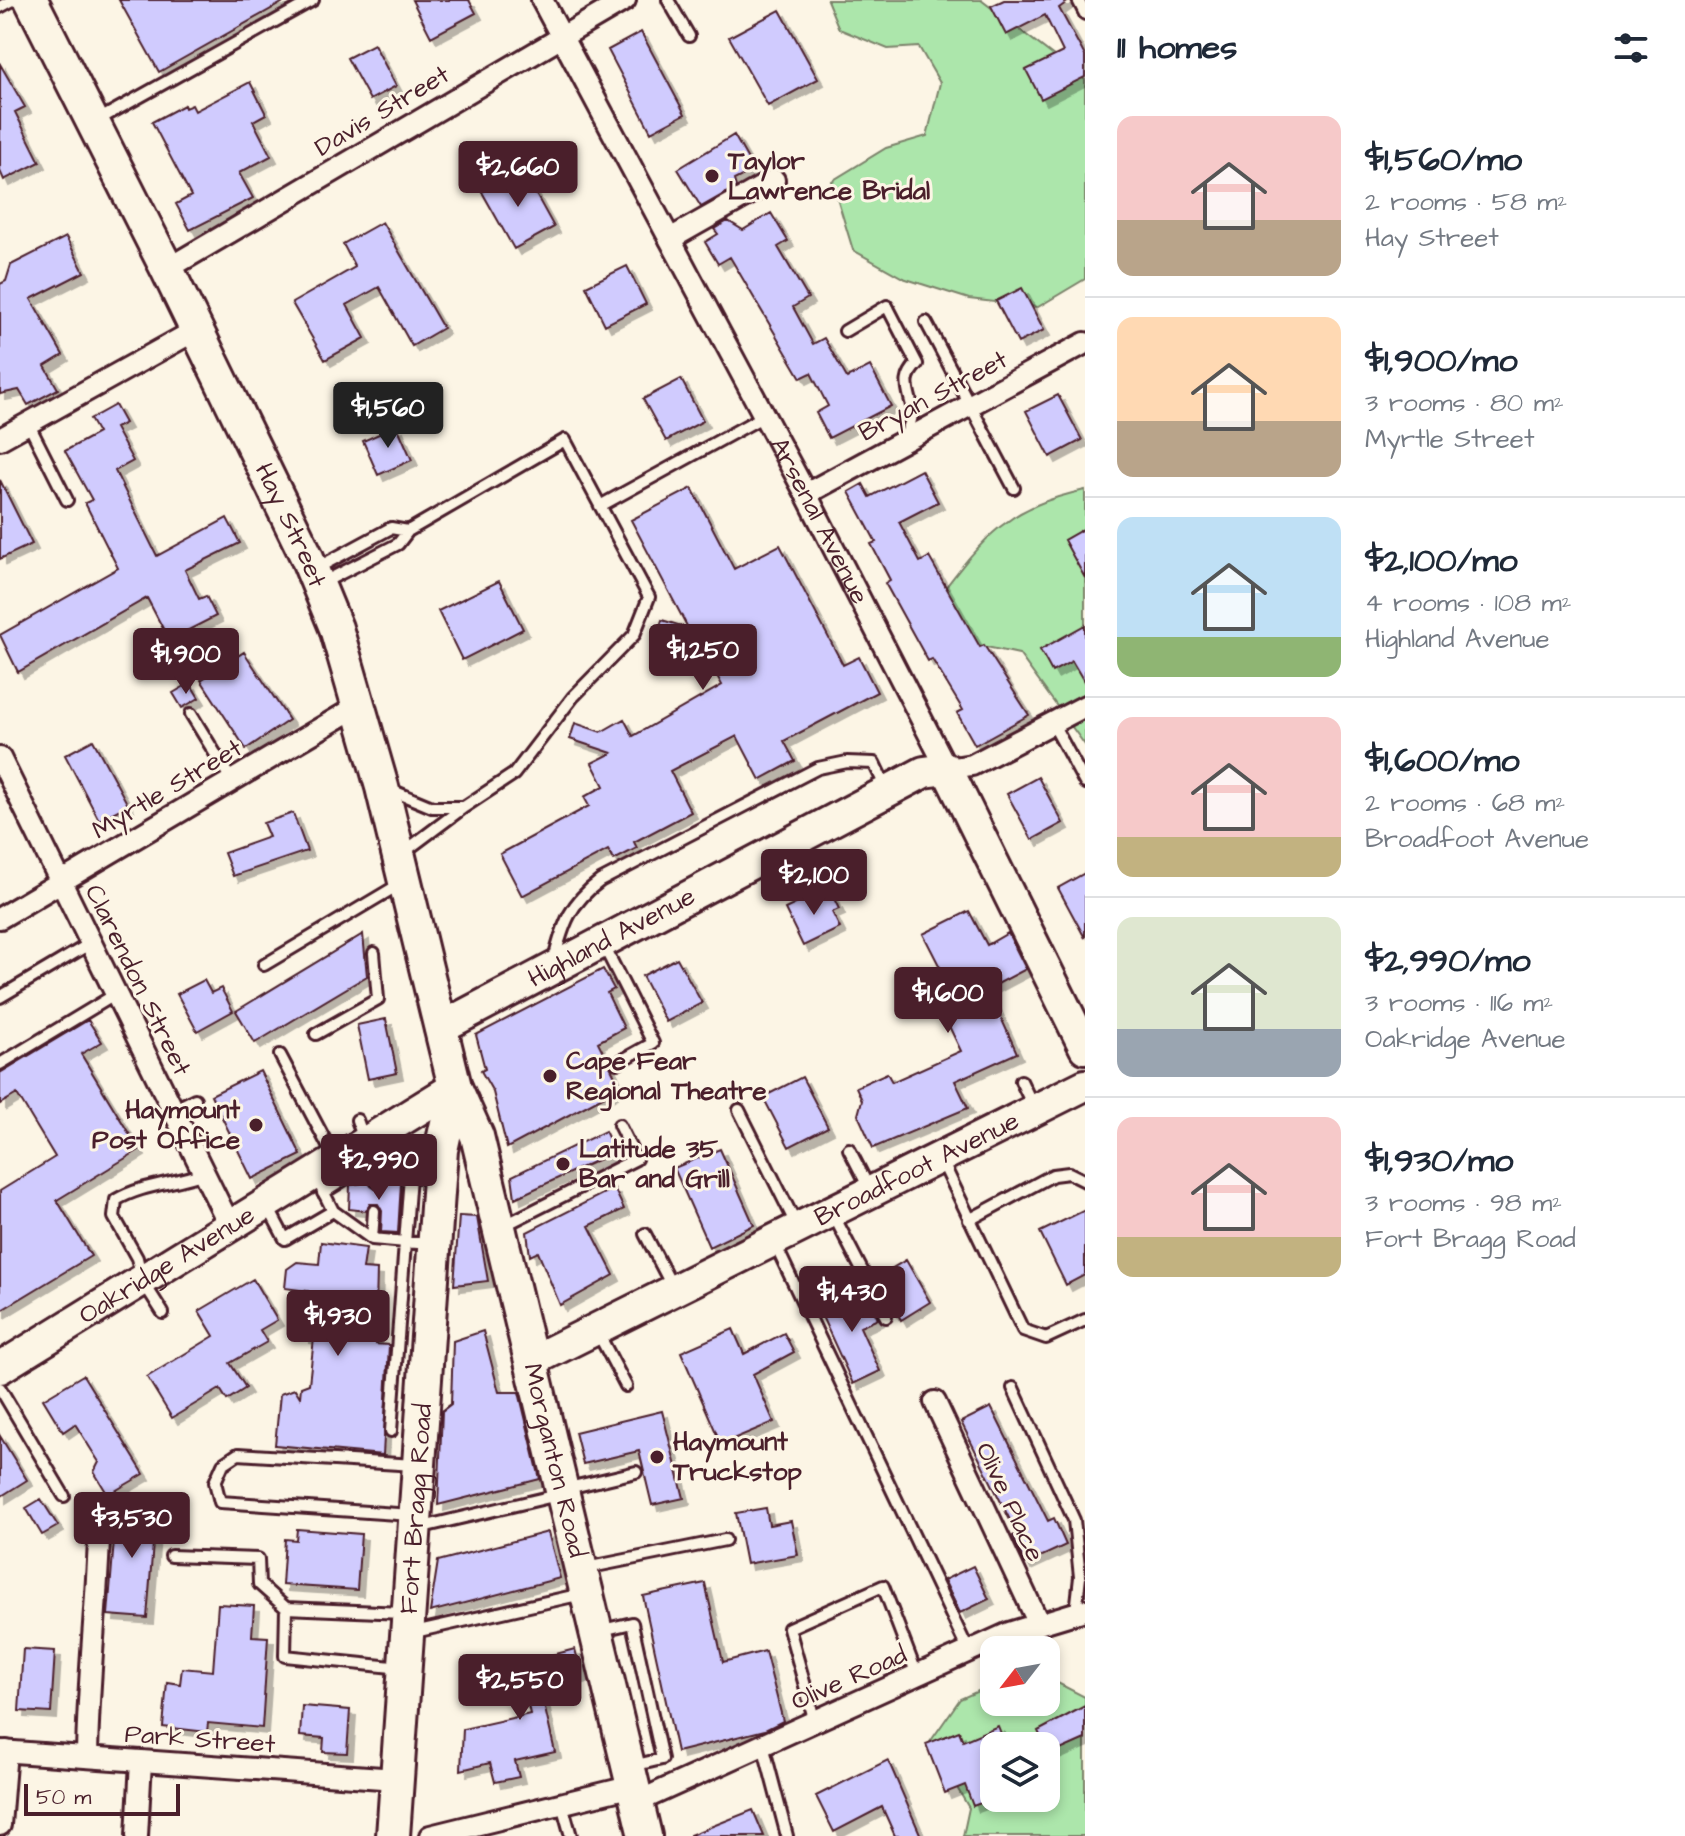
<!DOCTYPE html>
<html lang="en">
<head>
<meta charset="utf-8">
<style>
	:root { --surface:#fff; --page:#f2f2f3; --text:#1f2937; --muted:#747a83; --line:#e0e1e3; --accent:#4a1f2b }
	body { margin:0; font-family:"Architects Daughter",sans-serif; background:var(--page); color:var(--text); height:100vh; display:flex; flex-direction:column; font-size:30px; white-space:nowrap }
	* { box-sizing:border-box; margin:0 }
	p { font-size:26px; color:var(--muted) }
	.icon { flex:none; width:44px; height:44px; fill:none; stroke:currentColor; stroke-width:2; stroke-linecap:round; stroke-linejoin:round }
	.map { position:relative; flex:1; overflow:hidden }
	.details { display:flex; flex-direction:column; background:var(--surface); width:600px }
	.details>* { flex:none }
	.needle { width:52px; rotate:239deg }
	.controls { position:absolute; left:980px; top:1636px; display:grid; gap:16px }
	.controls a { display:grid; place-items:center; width:80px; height:80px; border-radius:16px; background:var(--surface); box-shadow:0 4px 12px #0003; font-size:40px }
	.scale { position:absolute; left:24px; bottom:20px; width:156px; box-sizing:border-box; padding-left:8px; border:4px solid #4a1f2b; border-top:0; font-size:22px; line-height:28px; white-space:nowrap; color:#4a1f2b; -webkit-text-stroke:6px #fcf5e5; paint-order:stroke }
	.price { position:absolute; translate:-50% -68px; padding:0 18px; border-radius:8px; background:var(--accent); color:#fff; font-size:26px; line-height:52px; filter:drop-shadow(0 2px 4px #0008) }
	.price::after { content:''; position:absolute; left:50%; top:48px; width:24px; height:18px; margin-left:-12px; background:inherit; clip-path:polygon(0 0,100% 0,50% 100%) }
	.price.current { background:#222; color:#fff }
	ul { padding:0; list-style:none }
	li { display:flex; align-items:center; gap:24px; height:200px; padding:0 32px }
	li+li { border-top:2px solid var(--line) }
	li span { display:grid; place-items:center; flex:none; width:224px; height:160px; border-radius:16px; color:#555 }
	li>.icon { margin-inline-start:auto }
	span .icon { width:96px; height:96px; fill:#fffc; stroke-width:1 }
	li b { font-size:34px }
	h2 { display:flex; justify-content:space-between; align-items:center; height:96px; padding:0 32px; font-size:34px }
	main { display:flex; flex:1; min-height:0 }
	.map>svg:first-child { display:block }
	.green { fill:#ace6ab; stroke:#7b826b; stroke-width:2; fill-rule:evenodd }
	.building { fill:#d0cbfe; stroke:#4a1f2b; stroke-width:2; filter:url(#shadow) }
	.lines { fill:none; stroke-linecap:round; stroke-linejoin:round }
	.lane-casing { stroke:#4a1f2b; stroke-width:16 }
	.street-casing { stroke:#4a1f2b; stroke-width:26 }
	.secondary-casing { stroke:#4a1f2b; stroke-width:36 }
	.primary-casing { stroke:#4a1f2b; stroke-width:38 }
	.lane { stroke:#fcf5e5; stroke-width:10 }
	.street { stroke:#fcf5e5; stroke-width:20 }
	.secondary { stroke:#fcf5e5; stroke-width:30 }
	.primary { stroke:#fcf5e5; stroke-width:32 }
	.poi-dot { fill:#4a1f2b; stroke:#fcf5e5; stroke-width:3 }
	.labels { text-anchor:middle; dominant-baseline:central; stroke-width:6; stroke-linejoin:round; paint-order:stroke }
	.street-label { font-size:26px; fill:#4a1f2b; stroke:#fcf5e5 }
	.poi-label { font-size:26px; font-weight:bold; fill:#4a1f2b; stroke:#fcf5e5; text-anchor:start }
</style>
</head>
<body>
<main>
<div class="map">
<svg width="1085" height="1836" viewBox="0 0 1085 1836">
	<defs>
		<filter id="shadow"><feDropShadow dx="6" dy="6" stdDeviation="0" flood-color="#0004"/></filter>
	</defs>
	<rect width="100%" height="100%" fill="#fcf5e5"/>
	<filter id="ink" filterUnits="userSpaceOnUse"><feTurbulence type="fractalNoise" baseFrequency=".0125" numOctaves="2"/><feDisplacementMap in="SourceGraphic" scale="16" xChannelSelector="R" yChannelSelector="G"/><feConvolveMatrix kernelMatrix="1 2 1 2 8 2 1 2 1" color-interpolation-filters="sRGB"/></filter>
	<g filter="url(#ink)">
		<path class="green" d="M 827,0 L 981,0 L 1085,80 L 1085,279 L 1038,307 L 969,299 L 903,278 L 853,250 L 832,181 L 886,148 L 927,136 L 940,83 L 919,47 L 888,49 L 839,29 Z
			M 1085,490 L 1085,745 L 1019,654 L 944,638 L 939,596 C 985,536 1007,507 1085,490 Z
			M 1046,1677 L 1085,1697 L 1085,1836 L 963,1836 L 969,1808 L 930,1742 L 960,1699 L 994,1684 L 994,1702 L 1046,1702 ZM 994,1746 L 1046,1746 L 1046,1798 L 994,1798 Z"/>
		<path class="building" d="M 119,0 L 287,0 L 159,72 Z
			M 412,0 L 469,0 L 476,13 L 431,37 Z
			M 1004,0 L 1070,0 L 1059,8 L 1085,56 L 1085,77 L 1041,99 L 1026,70 L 1063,52 L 1045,15 L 1006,35 L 991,6 Z
			M 780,10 L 818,79 L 768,106 L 729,37 Z
			M 641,32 L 685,114 L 651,132 L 608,50 Z
			M 374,44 L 396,86 L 370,100 L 347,58 Z
			M 0,64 L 25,107 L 15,112 L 40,162 L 4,180 L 0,171 Z
			M 250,82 L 266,114 L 253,121 L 271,156 L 239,173 L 253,198 L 190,230 L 176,204 L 191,196 L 152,122 L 184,105 L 185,108 L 192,105 L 195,111 Z
			M 734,135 L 750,163 L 750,172 L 734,180 L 736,187 L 701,207 L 678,169 Z
			M 522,169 L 554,227 L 514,249 L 482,192 Z
			M 771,213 L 788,241 L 778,247 L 808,298 L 793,307 L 813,344 L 824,338 L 847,378 L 870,366 L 891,406 L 829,438 L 816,413 L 828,406 L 811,373 L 801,378 L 730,257 L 718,264 L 705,242 L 718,234 L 714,229 L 728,221 L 743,230 Z
			M 382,222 L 443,328 L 412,346 L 379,287 L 347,305 L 365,338 L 325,360 L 292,303 L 355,267 L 343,244 Z
			M 66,237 L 84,272 L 31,299 L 63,355 L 45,366 L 58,389 L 28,405 L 19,390 L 0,394 L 0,284 L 6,281 L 11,265 Z
			M 627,266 L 646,304 L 605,325 L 586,286 Z
			M 1022,288 L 1044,330 L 1018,343 L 996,301 Z
			M 681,379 L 703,421 L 666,441 L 643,399 Z
			M 1058,395 L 1082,440 L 1050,457 L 1026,411 Z
			M 115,405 L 125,423 L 115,428 L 133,461 L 115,471 L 157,556 L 227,518 L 240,543 L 185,570 L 199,599 L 206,596 L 216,616 L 169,640 L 147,598 L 18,672 L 0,635 L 118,568 L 85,503 L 92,500 L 65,451 L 98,433 L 90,419 Z
			M 397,426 L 412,460 L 378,475 L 363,441 Z
			M 921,470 L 938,502 L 899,522 L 920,562 L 929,557 L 980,647 L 984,645 L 1029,715 L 975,745 L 957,713 L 963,710 L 932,659 L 928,661 L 885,583 L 890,580 L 871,544 L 876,542 L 849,492 L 863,484 L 870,497 Z
			M 0,480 L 32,544 L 0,559 Z
			M 692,488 L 734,569 L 780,545 L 843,665 L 859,657 L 877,692 L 784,741 L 795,761 L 760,780 L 737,736 L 670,771 L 691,812 L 634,842 L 637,848 L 614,860 L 608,850 L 522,896 L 500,854 L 589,806 L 584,797 L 604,786 L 592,763 L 612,753 L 570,739 L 575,723 L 601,732 L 624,719 L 633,736 L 722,685 L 703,650 L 657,636 L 662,620 L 688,628 L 631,520 Z
			M 1085,528 L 1085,578 L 1064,540 Z
			M 499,581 L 523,629 L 462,660 L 438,611 Z
			M 1085,625 L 1085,683 L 1072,661 L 1052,672 L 1040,650 Z
			M 244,652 L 289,720 L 246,749 L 201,680 Z
			M 190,683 L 199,698 L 182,708 L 173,693 Z
			M 93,740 L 128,805 L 99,820 L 65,755 Z
			M 1038,777 L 1063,823 L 1032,840 L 1007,794 Z
			M 293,813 L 307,851 L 233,876 L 224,853 L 269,837 L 263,823 Z
			M 1085,873 L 1085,938 L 1058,888 Z
			M 829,888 L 839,909 L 832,912 L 840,928 L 803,946 L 785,909 Z
			M 969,911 L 987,945 L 1008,933 L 1026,969 L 988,989 L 1017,1053 L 955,1081 L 968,1108 L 873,1148 L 858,1115 L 862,1100 L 856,1087 L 887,1073 L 892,1082 L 961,1051 L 947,1022 L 964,1014 L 923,934 Z
			M 363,934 L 367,976 L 255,1043 L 236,1011 Z
			M 677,958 L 702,1003 L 666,1022 L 642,976 Z
			M 603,969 L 614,989 L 607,993 L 624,1028 L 598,1042 L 618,1082 L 610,1087 L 612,1092 L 507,1148 L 493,1092 L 481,1071 L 485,1069 L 476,1035 Z
			M 204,980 L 211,993 L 221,988 L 233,1011 L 197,1031 L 177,994 Z
			M 386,1019 L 397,1073 L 368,1079 L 357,1025 Z
			M 88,1020 L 102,1042 L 81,1054 L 139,1150 L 57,1200 L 91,1256 L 0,1311 L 0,1191 L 55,1157 L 17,1094 L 0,1104 L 0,1073 Z
			M 260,1071 L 301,1155 L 252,1179 L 211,1095 Z
			M 802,1077 L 828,1127 L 789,1147 L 763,1097 Z
			M 605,1131 L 615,1152 L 515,1198 L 512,1176 Z
			M 720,1149 L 754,1225 L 709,1247 L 674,1168 Z
			M 368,1182 L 375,1189 L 384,1182 L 401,1183 L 398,1233 L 381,1232 L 382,1211 L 378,1204 L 370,1204 L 366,1211 L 349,1209 L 350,1185 Z
			M 614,1188 L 624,1209 L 589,1226 L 614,1275 L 560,1305 L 538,1252 L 530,1256 L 527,1232 Z
			M 1085,1210 L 1085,1275 L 1066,1285 L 1040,1232 Z
			M 459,1216 L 477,1217 L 488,1281 L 454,1285 Z
			M 321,1242 L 366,1248 L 363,1269 L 377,1270 L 375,1344 L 389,1345 L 383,1455 L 275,1445 L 280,1394 L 295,1389 L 300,1397 L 301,1387 L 309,1384 L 314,1338 L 304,1337 L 308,1291 L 285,1288 L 287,1269 L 297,1262 L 319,1264 Z
			M 906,1260 L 930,1302 L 901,1320 L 896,1311 L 893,1313 L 876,1278 Z
			M 253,1279 L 277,1320 L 260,1330 L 267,1342 L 230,1363 L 246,1388 L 227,1400 L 220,1389 L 172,1418 L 147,1377 L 214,1336 L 199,1311 Z
			M 863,1289 L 878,1319 L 860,1327 L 880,1371 L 853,1384 L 819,1310 Z
			M 733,1329 L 744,1354 L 784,1333 L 794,1352 L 753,1374 L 774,1422 L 721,1444 L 681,1352 Z
			M 483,1331 L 499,1392 L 519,1392 L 540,1479 L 438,1505 L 442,1411 L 451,1404 L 453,1341 Z
			M 83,1375 L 144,1474 L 108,1495 L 94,1472 L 99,1462 L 75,1424 L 63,1432 L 43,1399 Z
			M 991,1407 L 1048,1521 L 1054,1518 L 1066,1545 L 1025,1564 L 1013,1536 L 1017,1534 L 961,1422 Z
			M 662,1411 L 684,1498 L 652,1505 L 639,1451 L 583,1464 L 575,1432 Z
			M 0,1436 L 27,1480 L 0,1497 Z
			M 41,1499 L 58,1526 L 42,1535 L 26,1508 Z
			M 117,1503 L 156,1506 L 147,1618 L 108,1615 Z
			M 766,1508 L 769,1525 L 791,1521 L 798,1555 L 746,1564 L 736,1513 Z
			M 297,1529 L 361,1534 L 357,1590 L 282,1585 L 285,1539 L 296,1540 Z
			M 548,1532 L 560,1578 L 430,1612 L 438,1561 Z
			M 973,1566 L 989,1599 L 960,1613 L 944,1580 Z
			M 705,1583 L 723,1662 L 765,1651 L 783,1721 L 765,1730 L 677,1752 L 643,1596 Z
			M 218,1604 L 254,1606 L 252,1636 L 268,1637 L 262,1728 L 208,1723 L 207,1732 L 163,1727 L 167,1682 L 180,1684 L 182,1668 L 213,1671 Z
			M 23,1649 L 55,1651 L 51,1713 L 19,1711 Z
			M 575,1649 L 582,1676 L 540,1687 L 555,1752 L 515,1761 L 519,1777 L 495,1782 L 490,1763 L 461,1770 L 463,1729 L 530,1714 L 518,1664 Z
			M 302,1706 L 350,1710 L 347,1753 L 323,1752 L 324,1738 L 300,1736 Z
			M 1085,1706 L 1085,1739 L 1049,1755 L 1038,1731 Z
			M 998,1726 L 1006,1746 L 994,1746 L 994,1798 L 973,1806 L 965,1785 L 945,1793 L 926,1744 L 959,1731 L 963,1741 Z
			M 888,1760 L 921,1836 L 895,1836 L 882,1807 L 834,1832 L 816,1796 Z
			M 753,1810 L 764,1836 L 690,1836 L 690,1835 Z"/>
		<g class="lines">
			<g class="lane-casing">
				<path id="lane" d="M 668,0 L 689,36
					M 1078,0 L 1085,14
					M 0,7 L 13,0
					M 98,120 L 313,0
					M 926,322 L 1014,488
					M 845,331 L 887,306 L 917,364 C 902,379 908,388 912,406 C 914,416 908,428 905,438
					M 28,423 L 67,500
					M 600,506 L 764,416
					M 408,531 L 565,440 L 649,597 L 634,635 L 573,697 L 514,774 L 464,807
					M 317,568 L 391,528 L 408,531 L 398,544 L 320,584
					M 191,714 L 232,781
					M 1053,724 L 1085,783
					M 391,790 L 432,807 L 464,807 L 404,852
					M 604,946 L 653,1043 L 617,1063
					M 554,960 C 563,924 570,903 600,881 L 818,768 L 847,762 L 874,763 L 887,790
					M 264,965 L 400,884
					M 0,997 L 91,943
					M 316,1034 L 378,999 L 374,953
					M 280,1055 L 335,1159
					M 0,1064 L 116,994
					M 1021,1081 L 1034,1108
					M 173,1110 L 195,1099
					M 739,1110 L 797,1226
					M 357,1120 L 376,1173 L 437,1178
					M 849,1149 L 870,1190
					M 941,1159 L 1023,1330 L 1046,1338 L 1085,1320
					M 316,1177 L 333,1211 L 372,1239
					M 323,1193 L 350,1176 L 376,1173 L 376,1181
					M 267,1205 L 285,1239 L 333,1211
					M 374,1211 L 372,1239 L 429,1244
					M 834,1216 L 886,1317
					M 969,1220 L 1053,1175 L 1069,1173 L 1085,1181
					M 501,1227 L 636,1159 L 619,1125
					M 645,1234 L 673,1288
					M 774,1242 L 969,1652
					M 163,1313 L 142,1280 L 137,1258 L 114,1217 L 116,1200 C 143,1184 174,1184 204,1173
					M 597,1331 L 626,1386
					M 0,1388 L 64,1496
					M 1013,1388 L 1074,1520 L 1080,1577 L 1076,1612
					M 391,1431 L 410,1176
					M 564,1489 L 636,1472
					M 412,1515 L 220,1502 L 215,1482 L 223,1464 L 238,1454 L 415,1465
					M 418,1528 L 558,1495
					M 171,1556 L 258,1559 L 259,1584 L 286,1608 L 285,1656 L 402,1668
					M 586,1568 L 725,1540
					M 286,1608 L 403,1613
					M 598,1631 L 632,1623 L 662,1759 L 632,1766
					M 410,1633 L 582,1594
					M 815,1722 L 789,1628 L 883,1586 L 917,1675
					M 763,1745 L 787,1836
					M 562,1804 L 571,1836"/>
			</g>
			<g class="street-casing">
				<g id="street">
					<path id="s1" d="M 542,0 L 806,494 L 947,769 L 972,765 L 1085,706"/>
					<path d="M 670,239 L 774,180"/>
					<path d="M 167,269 L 625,0"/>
					<path d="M 0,439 L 196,330"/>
					<path d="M 806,494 L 1085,343"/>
					<path d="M 0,758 L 230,1226"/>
					<path d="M 0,918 L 360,705"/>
					<path d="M 935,1402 L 1039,1624"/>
					<path d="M 0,1751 L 396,1779"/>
					<path d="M 87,1757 C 88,1673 99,1590 100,1506"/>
					<path d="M 637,1802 L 1009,1633 L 1085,1610"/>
					<path d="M 0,1825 L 6,1751"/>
					<path d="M 137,1836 L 141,1761"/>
					<path d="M 430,1836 L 633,1786"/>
				</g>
			</g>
			<g class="secondary-casing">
				<g id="secondary">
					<path id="s2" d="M 440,1028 L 924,772 L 947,769 L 1085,1048"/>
					<path id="s3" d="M 532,1361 L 1085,1085"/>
					<path id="s4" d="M 0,1368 L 455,1087"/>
				</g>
			</g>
			<g class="primary-casing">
				<g id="primary">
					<path id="s5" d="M 31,0 L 167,269 L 306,555 L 336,628 L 382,787 L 455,1087 L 477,1136 L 645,1836"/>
					<path id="s6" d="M 393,1836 L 441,1150 L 455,1087"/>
				</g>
			</g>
			<use href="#lane" class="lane"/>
			<use href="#street" class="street"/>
			<use href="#secondary" class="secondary"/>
			<use href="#primary" class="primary"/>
		</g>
	</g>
	<g class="poi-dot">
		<circle cx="712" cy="176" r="8"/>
		<circle cx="550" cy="1076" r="8"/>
		<circle cx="256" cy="1125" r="8"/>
		<circle cx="563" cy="1164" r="8"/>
		<circle cx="657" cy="1457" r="8"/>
	</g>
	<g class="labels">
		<g class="street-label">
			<text transform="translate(382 111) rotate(-31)">Davis Street</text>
			<text transform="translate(933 396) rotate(-28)">Bryan Street</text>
			<text stroke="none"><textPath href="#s1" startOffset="590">Arsenal Avenue</textPath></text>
			<text stroke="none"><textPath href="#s5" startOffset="586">Hay Street</textPath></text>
			<text transform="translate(167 789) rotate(-31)">Myrtle Street</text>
			<text stroke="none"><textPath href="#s2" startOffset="194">Highland Avenue</textPath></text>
			<text transform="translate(138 980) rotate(64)">Clarendon Street</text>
			<text stroke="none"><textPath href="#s3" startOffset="430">Broadfoot Avenue</textPath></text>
			<text stroke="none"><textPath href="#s4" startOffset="196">Oakridge Avenue</textPath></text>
			<text stroke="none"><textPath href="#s5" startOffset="1560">Morganton Road</textPath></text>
			<text transform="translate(1010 1502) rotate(65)">Olive Place</text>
			<text stroke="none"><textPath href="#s6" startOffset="328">Fort Bragg Road</textPath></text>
			<text transform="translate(849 1678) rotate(-24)">Olive Road</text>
			<text transform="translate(200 1739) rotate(4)">Park Street</text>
		</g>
		<g class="poi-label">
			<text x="728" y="161">Taylor<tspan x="728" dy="30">Lawrence Bridal</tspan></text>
			<text x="566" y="1061">Cape Fear<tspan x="566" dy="30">Regional Theatre</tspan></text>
			<text x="240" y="1110" text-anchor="end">Haymount<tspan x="240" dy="30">Post Office</tspan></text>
			<text x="579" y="1149">Latitude 35<tspan x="579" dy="30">Bar and Grill</tspan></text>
			<text x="673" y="1442">Haymount<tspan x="673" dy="30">Truckstop</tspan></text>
		</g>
	</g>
</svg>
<div class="controls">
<a><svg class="needle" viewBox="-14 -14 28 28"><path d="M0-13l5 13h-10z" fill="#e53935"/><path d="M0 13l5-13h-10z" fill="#747a83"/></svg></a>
<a><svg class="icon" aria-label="layers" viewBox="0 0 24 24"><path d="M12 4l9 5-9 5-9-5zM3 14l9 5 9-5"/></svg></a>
</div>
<div class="scale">50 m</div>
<b class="price" style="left:518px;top:209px">$2,660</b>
<b class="price current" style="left:388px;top:450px">$1,560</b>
<b class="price" style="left:703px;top:692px">$1,250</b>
<b class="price" style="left:186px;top:696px">$1,900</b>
<b class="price" style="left:814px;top:917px">$2,100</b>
<b class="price" style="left:948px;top:1035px">$1,600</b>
<b class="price" style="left:379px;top:1202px">$2,990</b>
<b class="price" style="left:852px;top:1334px">$1,430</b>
<b class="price" style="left:338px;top:1358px">$1,930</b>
<b class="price" style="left:132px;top:1560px">$3,530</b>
<b class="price" style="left:520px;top:1722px">$2,550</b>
</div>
<section class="details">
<h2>11 homes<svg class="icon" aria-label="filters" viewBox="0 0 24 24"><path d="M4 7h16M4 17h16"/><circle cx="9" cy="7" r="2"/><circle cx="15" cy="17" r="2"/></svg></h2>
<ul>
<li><span style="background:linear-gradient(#f6c9c9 65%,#b9a48a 0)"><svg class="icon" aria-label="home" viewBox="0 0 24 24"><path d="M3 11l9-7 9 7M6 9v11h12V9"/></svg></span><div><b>$1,560/mo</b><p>2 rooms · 58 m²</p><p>Hay Street</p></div></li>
<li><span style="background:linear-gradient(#ffd9b3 65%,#b9a48a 0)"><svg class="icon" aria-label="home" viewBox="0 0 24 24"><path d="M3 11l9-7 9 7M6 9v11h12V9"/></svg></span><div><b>$1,900/mo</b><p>3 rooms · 80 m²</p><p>Myrtle Street</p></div></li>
<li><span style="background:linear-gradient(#bfe0f5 75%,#8fb573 0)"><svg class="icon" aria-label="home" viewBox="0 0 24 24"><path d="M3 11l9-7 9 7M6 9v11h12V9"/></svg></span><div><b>$2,100/mo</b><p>4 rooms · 108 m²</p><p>Highland Avenue</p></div></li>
<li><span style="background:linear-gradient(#f6c9c9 75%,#c2b280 0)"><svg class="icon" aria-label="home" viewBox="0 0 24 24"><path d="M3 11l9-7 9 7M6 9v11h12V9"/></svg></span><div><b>$1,600/mo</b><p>2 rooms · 68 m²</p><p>Broadfoot Avenue</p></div></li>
<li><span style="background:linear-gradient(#dfe7d0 70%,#9aa5b1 0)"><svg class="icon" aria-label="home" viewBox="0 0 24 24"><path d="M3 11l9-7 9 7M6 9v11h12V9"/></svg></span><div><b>$2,990/mo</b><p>3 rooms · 116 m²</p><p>Oakridge Avenue</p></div></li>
<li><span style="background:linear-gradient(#f6c9c9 75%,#c2b280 0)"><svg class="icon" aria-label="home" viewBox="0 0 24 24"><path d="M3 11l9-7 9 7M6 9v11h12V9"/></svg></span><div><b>$1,930/mo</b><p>3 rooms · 98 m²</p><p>Fort Bragg Road</p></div></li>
</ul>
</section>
</main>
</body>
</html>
